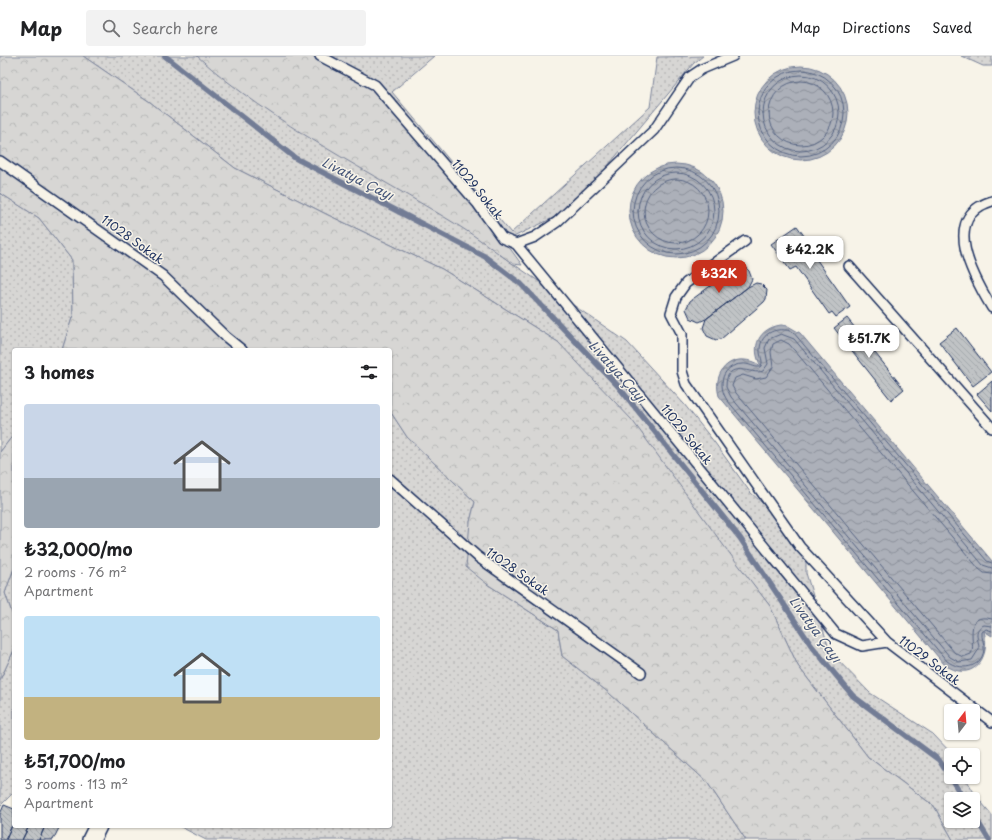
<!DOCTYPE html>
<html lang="en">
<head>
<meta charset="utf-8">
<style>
	:root { --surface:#fff; --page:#f2f2f2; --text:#202124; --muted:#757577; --line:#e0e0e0; --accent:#c8321e }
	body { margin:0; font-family:"Playpen Sans",sans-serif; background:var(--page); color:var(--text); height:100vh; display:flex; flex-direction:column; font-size:15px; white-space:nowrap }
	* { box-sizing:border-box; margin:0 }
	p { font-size:13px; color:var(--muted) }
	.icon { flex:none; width:22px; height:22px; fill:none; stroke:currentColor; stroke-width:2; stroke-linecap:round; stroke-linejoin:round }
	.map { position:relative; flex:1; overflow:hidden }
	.drawer { position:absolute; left:12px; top:292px; width:380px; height:480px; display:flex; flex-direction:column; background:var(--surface); border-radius:4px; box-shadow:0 1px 3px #0004 }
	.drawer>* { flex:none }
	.needle { width:26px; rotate:16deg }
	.controls { position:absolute; left:944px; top:648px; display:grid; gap:8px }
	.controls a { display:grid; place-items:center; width:36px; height:36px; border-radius:4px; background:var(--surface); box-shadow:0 1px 3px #0004; font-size:20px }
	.price { position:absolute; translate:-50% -34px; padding:0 9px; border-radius:8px; background:#fff; color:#222; font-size:13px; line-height:26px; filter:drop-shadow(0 1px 2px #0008) }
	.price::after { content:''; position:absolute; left:50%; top:24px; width:12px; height:9px; margin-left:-6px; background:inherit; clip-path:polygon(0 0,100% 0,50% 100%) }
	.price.current { background:var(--accent); color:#fff }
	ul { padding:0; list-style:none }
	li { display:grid; align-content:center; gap:8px; height:212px; padding:0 12px }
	li span { display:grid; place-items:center; height:124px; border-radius:4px; color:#555 }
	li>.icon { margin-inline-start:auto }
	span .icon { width:72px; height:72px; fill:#fffc; stroke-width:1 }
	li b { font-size:17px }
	h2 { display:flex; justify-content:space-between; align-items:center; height:48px; padding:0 12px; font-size:17px }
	header { display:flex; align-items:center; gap:24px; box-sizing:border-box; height:56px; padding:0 20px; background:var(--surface); border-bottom:1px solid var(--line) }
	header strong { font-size:19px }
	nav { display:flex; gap:22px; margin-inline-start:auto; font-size:14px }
	.search { width:280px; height:36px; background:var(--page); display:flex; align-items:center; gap:10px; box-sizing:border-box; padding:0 14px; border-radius:4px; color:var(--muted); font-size:15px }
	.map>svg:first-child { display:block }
	.grass { fill:url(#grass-dots); stroke:#798299; fill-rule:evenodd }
	.forest { fill:url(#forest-crowns); stroke:#798299 }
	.water { fill:url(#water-waves); stroke:#727c95 }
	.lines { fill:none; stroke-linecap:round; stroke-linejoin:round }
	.shore { stroke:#556382; stroke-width:1 }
	.stream { stroke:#727c95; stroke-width:5.5 }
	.building { fill:url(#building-back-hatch); stroke:#1b2f5e }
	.service-casing { stroke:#1b2f5e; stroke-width:12 }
	.minor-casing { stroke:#1b2f5e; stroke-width:20 }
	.service { stroke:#f7f3e8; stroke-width:9 }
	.minor { stroke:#f7f3e8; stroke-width:17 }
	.labels { text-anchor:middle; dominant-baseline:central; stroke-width:3; stroke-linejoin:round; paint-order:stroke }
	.street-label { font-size:12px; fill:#1b2f5e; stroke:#f7f3e8 }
	.water-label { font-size:13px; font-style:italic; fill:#465679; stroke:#f7f3e8 }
</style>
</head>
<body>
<header>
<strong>Map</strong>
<div class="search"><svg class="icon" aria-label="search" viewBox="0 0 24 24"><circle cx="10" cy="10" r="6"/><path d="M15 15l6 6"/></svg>Search here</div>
<nav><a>Map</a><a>Directions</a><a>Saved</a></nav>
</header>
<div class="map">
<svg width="992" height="784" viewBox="0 0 992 784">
	<defs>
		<pattern id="grass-dots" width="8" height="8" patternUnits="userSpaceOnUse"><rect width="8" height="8" fill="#d7d6d4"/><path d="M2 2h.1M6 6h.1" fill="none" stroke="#b8b8b8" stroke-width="1.8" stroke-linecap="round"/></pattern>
		<pattern id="forest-crowns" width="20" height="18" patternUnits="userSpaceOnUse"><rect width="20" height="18" fill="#d7d6d4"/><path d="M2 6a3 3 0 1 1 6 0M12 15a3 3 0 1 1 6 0" fill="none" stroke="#b8b8b8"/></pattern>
		<pattern id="water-waves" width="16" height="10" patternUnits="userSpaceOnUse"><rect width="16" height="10" fill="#acb0b9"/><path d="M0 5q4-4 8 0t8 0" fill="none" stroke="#8b909a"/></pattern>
		<pattern id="building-back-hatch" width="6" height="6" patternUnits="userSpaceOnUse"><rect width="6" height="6" fill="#c0c3c5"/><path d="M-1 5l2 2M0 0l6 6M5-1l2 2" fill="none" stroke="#a4a8ac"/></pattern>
	</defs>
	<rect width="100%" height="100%" fill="#f7f3e8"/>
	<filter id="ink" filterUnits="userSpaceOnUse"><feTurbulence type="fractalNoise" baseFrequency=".025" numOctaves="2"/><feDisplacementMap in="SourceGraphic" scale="8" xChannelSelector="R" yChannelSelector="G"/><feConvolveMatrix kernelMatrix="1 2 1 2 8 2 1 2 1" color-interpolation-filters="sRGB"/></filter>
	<g filter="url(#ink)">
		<path class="grass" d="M 83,0 L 434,0 L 392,36 L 511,177 L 650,51 L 657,1 L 703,0 L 694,7 L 595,125 L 555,161 L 507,184 L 499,198 L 627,286 L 684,348 L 715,387 L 750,436 L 801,482 L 806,499 L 806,517 L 830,596 L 870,637 L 933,678 L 952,698 L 951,721 L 965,721 L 976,740 L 992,759 L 992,784 L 953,784 L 934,750 L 868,701 L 798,610 L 770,550 L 558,286 L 442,213 L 328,159 L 235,112 L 150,46 ZM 951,743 L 973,743 L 973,765 L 951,765 Z
			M 961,0 L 992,0 L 992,10 L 983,10 Z
			M 0,137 L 39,162 L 72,204 L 73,259 L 62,294 L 14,294 L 14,378 L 0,396 Z
			M 390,355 L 407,381 L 475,446 L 470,466 L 487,528 L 558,574 L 562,600 L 609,637 L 707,726 L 746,784 L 206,784 L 179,770 L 390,770 Z
			M 14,512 L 14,563 L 5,537 Z
			M 14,594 L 14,736 L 0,750 L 0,624 Z"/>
		<path class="forest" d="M 0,0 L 83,0 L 150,46 L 235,112 L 328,159 L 442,213 L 558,286 L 632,364 L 724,490 L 770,550 L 798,610 L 868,701 L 934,750 L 953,784 L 746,784 L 707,726 L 609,637 L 562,600 L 558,574 L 487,528 L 466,511 L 470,466 L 475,446 L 407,381 L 390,355 L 390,294 L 62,294 L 73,259 L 72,204 L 39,162 L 0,137 Z
			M 197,0 L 320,0 L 375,29 L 477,147 L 522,209 L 513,208 C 495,195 477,181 459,170 C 370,115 275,70 197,0 Z
			M 14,378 L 14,512 L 5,537 L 14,563 L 14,594 L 0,624 L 0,396 Z"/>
		<path class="water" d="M754 57a47 47 0 1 1 94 0a47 47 0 1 1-94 0Z
			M629 155a47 47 0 1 1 94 0a47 47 0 1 1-94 0Z
			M 781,269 L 788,270 L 800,277 L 992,505 L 992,580 L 984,575 C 992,604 970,628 944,608 L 719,340 C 711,311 737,294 761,310 C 750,291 759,272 781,269 Z"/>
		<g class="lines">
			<path class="shore" d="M758 57a43 43 0 1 1 86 0a43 43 0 1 1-86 0Z
				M763 57a38 38 0 1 1 76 0a38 38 0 1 1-76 0Z
				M769 57a32 32 0 1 1 64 0a32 32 0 1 1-64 0Z
				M633 155a43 43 0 1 1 86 0a43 43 0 1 1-86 0Z
				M638 155a38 38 0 1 1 76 0a38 38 0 1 1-76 0Z
				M644 155a32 32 0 1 1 64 0a32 32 0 1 1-64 0Z
				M 992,507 L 987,505 L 793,276 C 778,270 761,276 760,293 C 759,300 765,306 760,311 C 754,312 749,307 742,308 C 722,309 717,329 727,344 L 947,605 C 960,615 981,613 984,594 C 985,588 981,582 982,576 L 986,573 L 992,575
				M 992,512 L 983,509 L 794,283 L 781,278 L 769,283 L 765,292 L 768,308 L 763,315 C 752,320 726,301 726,331 L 731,341 L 950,601 L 959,606 L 972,604 L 979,593 C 979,583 972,574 984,569 L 992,570
				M 992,518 L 984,517 L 979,513 L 789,288 L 781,284 L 773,288 L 771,296 L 773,311 L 766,321 L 756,323 L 743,319 L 735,322 L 732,330 L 736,337 L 955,597 L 963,601 L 971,598 C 977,589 961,555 992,563"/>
			<path class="stream" d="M 165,0 L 295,102 L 484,200 L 521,228 L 618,330 L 740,482 L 811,589 L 853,640 L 939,704 L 964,743
				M 973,758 L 989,784"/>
		</g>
		<path class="building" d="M 797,170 L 815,195 L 812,197 L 850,251 L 836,261 L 832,256 L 829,258 L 796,211 L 790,214 L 771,188 Z
			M 736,211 L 746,212 L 749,215 L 752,223 L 748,231 L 706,263 L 699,266 L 690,262 L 686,253 L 690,245 Z
			M 756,227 L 761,228 L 767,234 L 766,243 L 764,246 L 721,283 L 716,284 L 707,280 L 703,272 L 706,263 L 748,231 Z
			M 847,262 L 904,333 L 891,344 L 834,272 Z
			M 957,272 L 991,316 L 973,330 L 939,286 Z
			M 992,325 L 992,355 L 977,338 Z
			M 4,749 L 14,753 L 14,765 L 5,784 L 0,784 L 0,758 Z
			M 14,765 L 14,770 L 29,770 L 22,784 L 6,784 Z
			M 29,770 L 45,770 L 39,784 L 22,784 Z
			M 45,770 L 60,770 L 53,784 L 39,784 Z"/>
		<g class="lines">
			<g class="service-casing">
				<path id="service" d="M 320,0 L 375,29 L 477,147 L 502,182 L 516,188 L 836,578 L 862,590 L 887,586 L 992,666
					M 0,105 L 163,220 L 226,281 L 242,294
					M 992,145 C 939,161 974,222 992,252
					M 745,185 L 686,227 L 676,241 L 671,257 L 682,278 L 682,315 L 686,328 L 800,491 L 887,586
					M 516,188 L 535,181 L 557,166 L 654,74 L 690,21 L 702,13 L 733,0
					M 849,210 L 992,372
					M 390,423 L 478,501 L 641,617"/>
			</g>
			<g class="minor-casing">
				<path id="minor" d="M 91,784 L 98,770"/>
			</g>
			<use href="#service" class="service"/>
			<use href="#minor" class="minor"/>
		</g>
	</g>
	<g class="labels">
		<g class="street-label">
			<text transform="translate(478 133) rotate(51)">11029 Sokak</text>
			<text transform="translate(133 183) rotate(36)">11028 Sokak</text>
			<text transform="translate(687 378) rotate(51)">11029 Sokak</text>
			<text transform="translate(518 515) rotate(35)">11028 Sokak</text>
			<text transform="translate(930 604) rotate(37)">11029 Sokak</text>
		</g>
		<g class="water-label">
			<text transform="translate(358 122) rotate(27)">Livatya Çayı</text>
			<text transform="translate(618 315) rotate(48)">Livatya Çayı</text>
			<text transform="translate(816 573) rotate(54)">Livatya Çayı</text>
		</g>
	</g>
</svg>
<div class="controls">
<a><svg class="needle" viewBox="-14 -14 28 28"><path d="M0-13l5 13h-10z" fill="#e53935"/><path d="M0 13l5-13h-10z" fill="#757577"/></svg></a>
<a><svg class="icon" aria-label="locate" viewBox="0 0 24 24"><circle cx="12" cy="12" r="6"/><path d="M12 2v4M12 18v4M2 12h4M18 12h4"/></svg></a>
<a><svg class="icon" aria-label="layers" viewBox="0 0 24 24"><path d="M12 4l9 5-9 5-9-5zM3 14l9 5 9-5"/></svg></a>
</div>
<b class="price" style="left:810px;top:214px">₺42.2K</b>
<b class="price current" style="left:719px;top:238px">₺32K</b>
<b class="price" style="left:869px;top:303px">₺51.7K</b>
<section class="drawer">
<h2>3 homes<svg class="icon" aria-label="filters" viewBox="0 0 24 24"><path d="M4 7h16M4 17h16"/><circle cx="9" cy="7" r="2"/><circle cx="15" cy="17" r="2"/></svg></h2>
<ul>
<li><span style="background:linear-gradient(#c9d6e8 60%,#9aa5b1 0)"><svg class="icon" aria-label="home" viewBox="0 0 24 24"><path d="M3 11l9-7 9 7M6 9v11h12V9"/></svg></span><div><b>₺32,000/mo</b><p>2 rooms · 76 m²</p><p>Apartment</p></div></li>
<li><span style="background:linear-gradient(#bfe0f5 65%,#c2b280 0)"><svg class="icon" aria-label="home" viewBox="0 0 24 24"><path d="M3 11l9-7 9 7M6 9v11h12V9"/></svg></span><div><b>₺51,700/mo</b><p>3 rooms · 113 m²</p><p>Apartment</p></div></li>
</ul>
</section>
</div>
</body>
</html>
